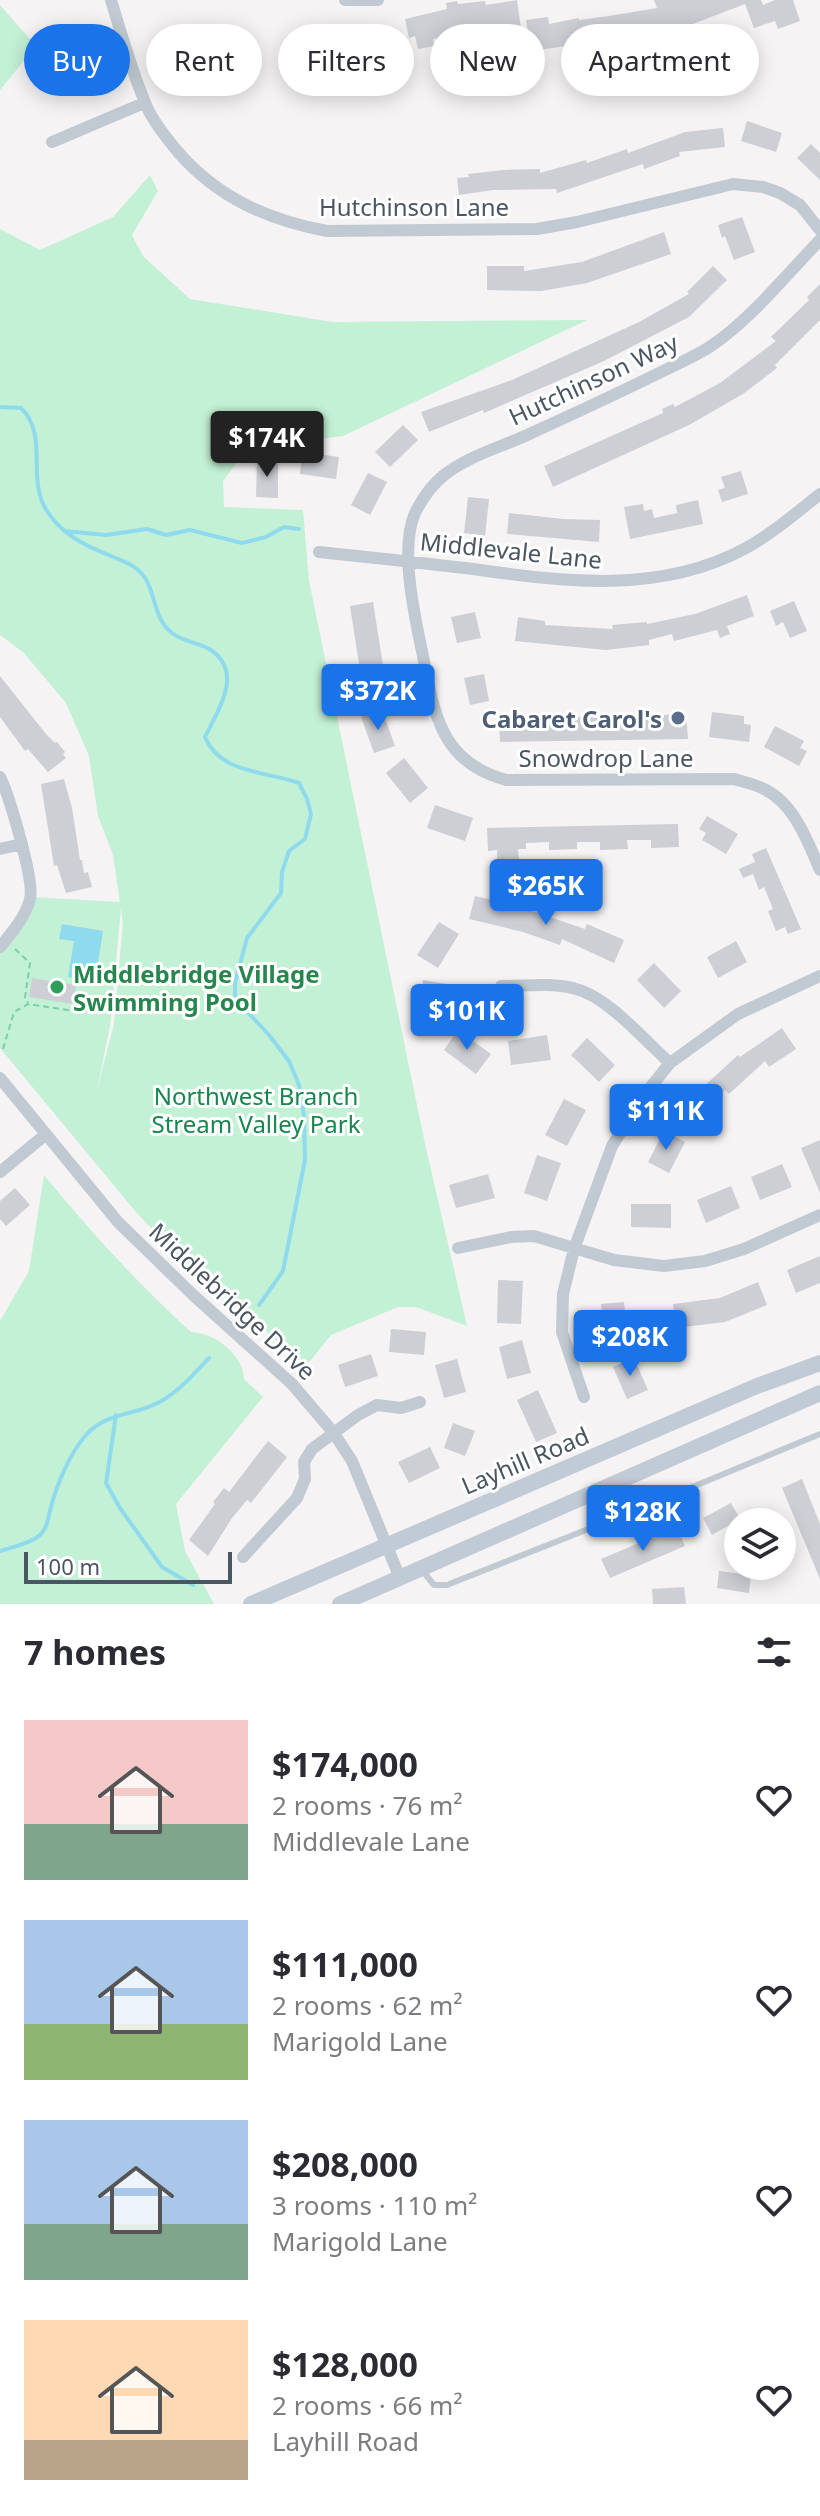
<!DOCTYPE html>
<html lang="en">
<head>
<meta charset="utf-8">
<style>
	:root { --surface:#fff; --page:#f2f2f3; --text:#2b2b33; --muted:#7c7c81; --accent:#1a73e8 }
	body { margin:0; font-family:"Noto Sans",sans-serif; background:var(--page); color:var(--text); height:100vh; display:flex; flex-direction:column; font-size:30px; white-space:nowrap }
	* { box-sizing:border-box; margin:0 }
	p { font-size:26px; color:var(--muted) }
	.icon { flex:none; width:44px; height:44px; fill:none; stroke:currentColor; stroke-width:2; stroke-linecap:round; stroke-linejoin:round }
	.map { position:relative; height:1604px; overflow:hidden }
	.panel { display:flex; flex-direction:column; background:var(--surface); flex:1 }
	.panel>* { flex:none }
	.hud { position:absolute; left:24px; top:24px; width:772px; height:72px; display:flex; gap:16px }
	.tools { position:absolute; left:724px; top:1508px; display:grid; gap:16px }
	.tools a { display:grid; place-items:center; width:72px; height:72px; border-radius:50%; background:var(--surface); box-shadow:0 4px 20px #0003; font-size:40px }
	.scale { position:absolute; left:24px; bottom:20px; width:208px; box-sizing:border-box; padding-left:8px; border:4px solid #4a5661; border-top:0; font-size:22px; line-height:28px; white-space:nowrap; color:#4a5661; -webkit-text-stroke:6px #fff; paint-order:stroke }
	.price { position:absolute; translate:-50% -68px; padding:0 18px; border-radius:8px; background:var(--accent); color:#fff; font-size:26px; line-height:52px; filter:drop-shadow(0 2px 4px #0008) }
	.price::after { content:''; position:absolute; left:50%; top:48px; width:24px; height:18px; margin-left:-12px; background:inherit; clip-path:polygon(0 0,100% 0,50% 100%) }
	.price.selected { background:#222; color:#fff }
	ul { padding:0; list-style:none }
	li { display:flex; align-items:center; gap:24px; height:200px; padding:0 24px }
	li span { display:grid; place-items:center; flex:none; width:224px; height:160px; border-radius:0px; color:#555 }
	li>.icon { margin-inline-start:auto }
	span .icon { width:96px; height:96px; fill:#fffc; stroke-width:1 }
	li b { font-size:34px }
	h2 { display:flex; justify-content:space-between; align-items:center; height:96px; padding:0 24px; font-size:34px }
	.chip { padding:0 28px; border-radius:36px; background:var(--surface); box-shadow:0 4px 20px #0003; font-size:28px; line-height:72px }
	.chip.selected { background:var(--accent); color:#fff }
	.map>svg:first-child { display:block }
	.green { fill:#c3f1d5; fill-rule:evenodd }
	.water { fill:#90daee }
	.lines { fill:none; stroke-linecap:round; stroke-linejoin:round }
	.stream { stroke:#90daee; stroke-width:4 }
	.building { fill:#cdcfd5 }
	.path { stroke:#7ad0a6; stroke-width:2; stroke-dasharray:6 4; stroke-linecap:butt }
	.lane { stroke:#c1cad2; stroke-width:6 }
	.street { stroke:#c1cad2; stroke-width:12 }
	.secondary { stroke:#c1cbd6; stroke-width:16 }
	.service-dot { fill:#5c6f8a; stroke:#fff; stroke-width:3 }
	.leisure-dot { fill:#2e9e5b; stroke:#fff; stroke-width:3 }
	.labels { text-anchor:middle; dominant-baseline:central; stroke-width:6; stroke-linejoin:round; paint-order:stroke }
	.street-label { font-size:24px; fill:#4a5661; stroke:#fff }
	.service-label { font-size:24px; font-weight:bold; fill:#4e5e75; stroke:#fff; text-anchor:end }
	.leisure-label { font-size:24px; font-weight:bold; fill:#27864d; stroke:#fff; text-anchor:start }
	.park-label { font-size:24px; fill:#17864f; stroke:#fff }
</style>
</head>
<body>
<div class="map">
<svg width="820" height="1604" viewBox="0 0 820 1604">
	<rect width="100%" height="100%" fill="#f5f3f3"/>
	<path class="green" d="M 0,5 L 36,46 L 0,90 Z
		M 150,175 L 158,191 L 132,235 L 143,256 L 190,299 L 332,322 L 587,320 L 343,436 L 248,448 L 223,481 L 224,507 L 303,510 L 309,581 L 425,1144 L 467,1326 L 416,1307 L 398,1307 L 331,1335 L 306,1366 L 168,1246 L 136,1212 L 0,1048 L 0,947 L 31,897 L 120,902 L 113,855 L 98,816 L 89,756 L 66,703 L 24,653 L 0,635 L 0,229 L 40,250 L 113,217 ZM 121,908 L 123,923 L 114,1024 L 97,1090 L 110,1026 Z
		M 44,1175 C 90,1231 138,1284 191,1332 C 215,1333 243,1354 244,1379 L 263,1397 L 176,1504 L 185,1551 L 214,1604 L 0,1604 L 0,1321 L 29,1271 Z"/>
	<path class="water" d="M 62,924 L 103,931 L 95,981 L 68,977 L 74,941 L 59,939 Z"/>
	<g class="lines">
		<path class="stream" d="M 0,407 L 21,408 C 48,434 28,474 44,506 C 59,533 83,545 111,556 C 122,561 134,564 142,574 C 156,589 152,618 172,633 C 183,642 199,642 211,650 C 244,673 218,710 205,737 C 220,774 266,771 299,783 L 307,799 L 311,814 L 305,839 L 289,851 L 282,872 L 281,893 L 247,938 L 235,983 L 235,995 L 241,1005 L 269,1035 L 289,1061 L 299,1085 L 304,1116 L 305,1160 L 283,1271 L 259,1305
			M 64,531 L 106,535 L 147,529 L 166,535 L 190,530 L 242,543 L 266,537 L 284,527 L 299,529
			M 116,1415 L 106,1483 L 120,1508 L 162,1567 L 193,1585
			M 0,1551 C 12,1547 30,1544 40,1535 C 48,1527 48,1517 51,1507 C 57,1484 70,1453 86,1435 C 107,1411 138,1416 163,1400 C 181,1389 195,1373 209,1358"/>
	</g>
	<path class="building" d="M 517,0 L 521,28 L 433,39 L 434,46 L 418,49 L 415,36 L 409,38 L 405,19 L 447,9 L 446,3 L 457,1 L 458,4 L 485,1 L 486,5 Z
		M 654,0 L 761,0 L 763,5 L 775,0 L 793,0 L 800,21 L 778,29 L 775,21 L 754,28 L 745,4 L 643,43 L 614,50 L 591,53 L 590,45 L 568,49 L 567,46 L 531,51 L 526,20 L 548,17 L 549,24 L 579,18 L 579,20 L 609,16 L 657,8 Z
		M 747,121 L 782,133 L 776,152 L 741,141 Z
		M 723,128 L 725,147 L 679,152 L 680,156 L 644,169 L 643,164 L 557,193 L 556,189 L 493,190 L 459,195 L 457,178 L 469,177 L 468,174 L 503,170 L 540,169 L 540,173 L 586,160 L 587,163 L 627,149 L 628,153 L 685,132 Z
		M 811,144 L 820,153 L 820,180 L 797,158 Z
		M 742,217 L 755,252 L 734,260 L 725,236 L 722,238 L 718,225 Z
		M 664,232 L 671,254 L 587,283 L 541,291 L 487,290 L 487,266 L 524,266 L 524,271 L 582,262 Z
		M 713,266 L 727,280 L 689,317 L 604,361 L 484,413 L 483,410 L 429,432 L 421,412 L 512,380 L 639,322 L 689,294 L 687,292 Z
		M 820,284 L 820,320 L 775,365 L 777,368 L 743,394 L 689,425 L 553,487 L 544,466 L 663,413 L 662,409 L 673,404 L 675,407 L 720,383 L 776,341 L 771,337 L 809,300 L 807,297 Z
		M 403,425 L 418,440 L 390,467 L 375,452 Z
		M 302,452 L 339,457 L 336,479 L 300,474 Z
		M 257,460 L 278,461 L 278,498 L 256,497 Z
		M 741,471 L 748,494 L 722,502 L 718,490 L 725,488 L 721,477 Z
		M 368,473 L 387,482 L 370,515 L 351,505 Z
		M 468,497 L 489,499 L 485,536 L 464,533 Z
		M 698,500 L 703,524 L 630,539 L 624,507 L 643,504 L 644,511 L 652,509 L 654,518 L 677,513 L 676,505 Z
		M 509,513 L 563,519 L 600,520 L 599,542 L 507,534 Z
		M 747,595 L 754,616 L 727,626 L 730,634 L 720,638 L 717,630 L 674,641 L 672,634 L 649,640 L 649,645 L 606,650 L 515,641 L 518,617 L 545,621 L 545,625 L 613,629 L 612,625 L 647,622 L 647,624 L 695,614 Z
		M 794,601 L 807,631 L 790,638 L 783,622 L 776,626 L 770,611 Z
		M 373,602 L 386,684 L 363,689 L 350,606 Z
		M 475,612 L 481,638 L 457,643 L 451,617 Z
		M 484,674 L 489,701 L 470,705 L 464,678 Z
		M 0,676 L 46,734 L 55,743 L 57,742 L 65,752 L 63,754 L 66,758 L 48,772 L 28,749 L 25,751 L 0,717 Z
		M 382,710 L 395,746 L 374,753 L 361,717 Z
		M 712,712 L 744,716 L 744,724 L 751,725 L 749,742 L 709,737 Z
		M 686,713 L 688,739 L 500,742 L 499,718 L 653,716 Z
		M 775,726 L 804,741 L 800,748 L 807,751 L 799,766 L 764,747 Z
		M 404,758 L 428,788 L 410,803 L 386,773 Z
		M 64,779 L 72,808 L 80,860 L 82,860 L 84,873 L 88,872 L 92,887 L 66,893 L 57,865 L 54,866 L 41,784 Z
		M 435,805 L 473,818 L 465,841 L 427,828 Z
		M 707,816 L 738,834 L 726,854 L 702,840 L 706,833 L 699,829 Z
		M 678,824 L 679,847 L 651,848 L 651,840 L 627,840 L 628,849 L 600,850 L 600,842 L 577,842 L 577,849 L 549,850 L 549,842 L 526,843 L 526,849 L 518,849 L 519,859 L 497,860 L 497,850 L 488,851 L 487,828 Z
		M 766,848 L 801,929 L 788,934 L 785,927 L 776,931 L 768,911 L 773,909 L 764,887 L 759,890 L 753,874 L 743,878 L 739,869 L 755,862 L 752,854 Z
		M 475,896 L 514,905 L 585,929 L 587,924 L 624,940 L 614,963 L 562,939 L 560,945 L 523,932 L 469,919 Z
		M 439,922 L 459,934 L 438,968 L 417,955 Z
		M 736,941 L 747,962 L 718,978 L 707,957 Z
		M 654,963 L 681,991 L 664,1008 L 637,980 Z
		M 32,978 L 76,985 L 73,1004 L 29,997 Z
		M 423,980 L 447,984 L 441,1024 L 417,1020 Z
		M 782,1028 L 796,1049 L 769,1067 L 765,1061 L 729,1094 L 725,1090 L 697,1129 L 678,1115 L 698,1088 L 700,1090 L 738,1055 L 740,1057 Z
		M 458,1030 L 491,1054 L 476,1074 L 444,1050 Z
		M 547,1035 L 551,1060 L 511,1065 L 508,1041 Z
		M 587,1038 L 615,1065 L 599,1082 L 571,1055 Z
		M 564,1099 L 586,1110 L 567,1146 L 545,1135 Z
		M 664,1131 L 685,1142 L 669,1173 L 648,1162 Z
		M 820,1140 L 820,1193 L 801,1148 Z
		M 537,1155 L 561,1163 L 547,1201 L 524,1193 Z
		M 782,1164 L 792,1187 L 760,1200 L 751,1177 Z
		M 488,1174 L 495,1198 L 456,1208 L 449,1185 Z
		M 731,1186 L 740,1208 L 706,1223 L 697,1200 Z
		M 15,1188 L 30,1205 L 6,1226 L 0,1219 L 0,1201 Z
		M 631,1204 L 671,1204 L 671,1228 L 631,1227 Z
		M 820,1256 L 820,1283 L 796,1293 L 787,1270 Z
		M 498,1280 L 523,1281 L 521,1324 L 497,1323 Z
		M 758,1282 L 767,1305 L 725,1322 L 676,1328 L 673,1304 L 720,1298 Z
		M 624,1302 L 628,1341 L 605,1343 L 601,1304 Z
		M 391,1329 L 426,1332 L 424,1355 L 389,1352 Z
		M 522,1340 L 531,1373 L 507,1379 L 499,1347 Z
		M 371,1354 L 378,1376 L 345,1387 L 338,1365 Z
		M 634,1358 L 648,1390 L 627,1399 L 613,1367 Z
		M 457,1359 L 466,1392 L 444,1398 L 435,1365 Z
		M 538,1390 L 557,1433 L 536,1442 L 517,1400 Z
		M 453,1423 L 475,1431 L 465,1456 L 444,1448 Z
		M 268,1441 L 287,1457 L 251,1503 L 247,1500 L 232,1518 L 208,1556 L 189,1540 L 215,1504 L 213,1502 L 224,1488 L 229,1492 Z
		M 430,1447 L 440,1468 L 409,1483 L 398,1462 Z
		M 802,1479 L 820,1524 L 820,1579 L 782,1488 Z
		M 731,1503 L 740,1519 L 712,1535 L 703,1518 Z
		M 677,1527 L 685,1546 L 610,1578 L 601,1559 Z
		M 719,1571 L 751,1575 L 749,1593 L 717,1588 Z
		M 684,1587 L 686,1604 L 653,1604 L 652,1589 Z"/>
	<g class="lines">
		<path class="path" d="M 15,949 L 30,963 L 25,998 L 28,1003
			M 3,1049 L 14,1012 L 28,1004 L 74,1011"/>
		<path class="lane" d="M 421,1569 L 434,1585 L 447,1585 L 644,1507 L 820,1434"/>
		<path class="street" d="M 111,0 C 121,33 131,68 144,100 C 151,119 165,136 178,152 C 218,198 268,220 327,231 L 537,229 L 577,222 L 733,184 L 763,187 L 780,193 L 800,205 L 820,230
			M 345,0 L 378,0
			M 52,142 L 144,103
			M 820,240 C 788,273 749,321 711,346 C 696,356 679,363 663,371 C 617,394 571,415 525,436 C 498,448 466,457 443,476 C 433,484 423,498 417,509 C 396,548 418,629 426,671 C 436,725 448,764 506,780 L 734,779 C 744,782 755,784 764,789 C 794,803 808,842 820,870
			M 319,552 C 367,557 416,562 465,568 C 559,581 658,596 746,548 C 773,533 796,513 820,494
			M 0,777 C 9,795 35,882 30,899 C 26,916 11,934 0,947
			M 0,849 L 22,844
			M 501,986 C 525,986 552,982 576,989 C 608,997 645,1041 670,1063
			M 0,1078 L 118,1222 L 192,1294 L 292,1384 L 333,1432 L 352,1461 L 400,1578
			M 0,1172 L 45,1135
			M 458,1248 L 511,1237 L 534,1236 L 614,1260 L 664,1266 L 705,1261 L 744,1249 L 820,1215
			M 584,1397 L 562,1332 L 563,1294 L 574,1249 L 612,1146 L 641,1099 L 670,1063 L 738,1014 L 820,976
			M 243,1557 L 297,1498 L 305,1479 L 304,1462 L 312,1449 L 358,1415 L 377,1405 L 401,1408 L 420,1402"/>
		<path class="secondary" d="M 251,1604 L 757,1386 L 820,1363
			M 340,1604 L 820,1393"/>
	</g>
	<circle class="service-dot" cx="678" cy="718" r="8"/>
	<circle class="leisure-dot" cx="57" cy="987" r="8"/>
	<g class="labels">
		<g class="street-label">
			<text x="414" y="206">Hutchinson Lane</text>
			<text transform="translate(593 379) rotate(-25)">Hutchinson Way</text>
			<text transform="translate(511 550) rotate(6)">Middlevale Lane</text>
			<text x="606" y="757">Snowdrop Lane</text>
			<text transform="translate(233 1301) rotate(43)">Middlebridge Drive</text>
			<text transform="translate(525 1460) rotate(-23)">Layhill Road</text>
		</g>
		<g class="service-label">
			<text x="662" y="718">Cabaret Carol's</text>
		</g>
		<g class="leisure-label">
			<text x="73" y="973">Middlebridge Village<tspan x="73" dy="28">Swimming Pool</tspan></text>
		</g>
		<g class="park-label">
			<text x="256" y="1095">Northwest Branch<tspan x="256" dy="28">Stream Valley Park</tspan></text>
		</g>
	</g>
</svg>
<div class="tools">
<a><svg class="icon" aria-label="layers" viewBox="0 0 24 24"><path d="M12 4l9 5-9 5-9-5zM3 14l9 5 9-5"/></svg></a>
</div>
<div class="scale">100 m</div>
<b class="price selected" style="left:267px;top:479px">$174K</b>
<b class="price" style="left:378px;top:732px">$372K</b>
<b class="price" style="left:546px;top:927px">$265K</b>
<b class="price" style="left:467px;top:1052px">$101K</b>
<b class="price" style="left:666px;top:1152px">$111K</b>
<b class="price" style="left:630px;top:1378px">$208K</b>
<b class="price" style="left:643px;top:1553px">$128K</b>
<div class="hud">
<a class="chip selected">Buy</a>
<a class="chip">Rent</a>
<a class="chip">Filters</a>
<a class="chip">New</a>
<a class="chip">Apartment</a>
</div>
</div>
<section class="panel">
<h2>7 homes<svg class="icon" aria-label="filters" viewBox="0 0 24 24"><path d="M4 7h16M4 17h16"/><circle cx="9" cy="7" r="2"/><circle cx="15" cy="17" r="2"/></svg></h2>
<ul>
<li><span style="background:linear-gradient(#f6c9c9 65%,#7fa58c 0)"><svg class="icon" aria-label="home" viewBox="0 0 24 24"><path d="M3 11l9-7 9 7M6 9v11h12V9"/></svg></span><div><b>$174,000</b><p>2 rooms · 76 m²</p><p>Middlevale Lane</p></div><svg class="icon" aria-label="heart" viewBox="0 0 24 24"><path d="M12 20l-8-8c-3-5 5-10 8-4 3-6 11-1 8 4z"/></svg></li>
<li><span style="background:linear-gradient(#a9c7e8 65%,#8fb573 0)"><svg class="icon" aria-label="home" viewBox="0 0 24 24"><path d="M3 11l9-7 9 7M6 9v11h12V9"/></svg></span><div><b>$111,000</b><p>2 rooms · 62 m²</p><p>Marigold Lane</p></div><svg class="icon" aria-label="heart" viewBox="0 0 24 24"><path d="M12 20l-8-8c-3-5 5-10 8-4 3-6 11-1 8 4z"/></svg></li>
<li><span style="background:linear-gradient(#a9c7e8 65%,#7fa58c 0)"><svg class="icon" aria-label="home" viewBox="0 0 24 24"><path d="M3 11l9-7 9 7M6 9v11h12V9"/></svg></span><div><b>$208,000</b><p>3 rooms · 110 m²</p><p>Marigold Lane</p></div><svg class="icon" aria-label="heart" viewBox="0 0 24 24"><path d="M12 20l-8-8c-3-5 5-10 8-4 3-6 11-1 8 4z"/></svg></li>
<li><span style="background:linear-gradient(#ffd9b3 75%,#b9a48a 0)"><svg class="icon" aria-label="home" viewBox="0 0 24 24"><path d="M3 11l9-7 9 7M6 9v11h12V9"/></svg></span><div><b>$128,000</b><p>2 rooms · 66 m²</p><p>Layhill Road</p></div><svg class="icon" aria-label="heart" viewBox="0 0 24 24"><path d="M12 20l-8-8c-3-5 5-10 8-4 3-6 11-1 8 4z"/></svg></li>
</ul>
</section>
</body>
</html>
